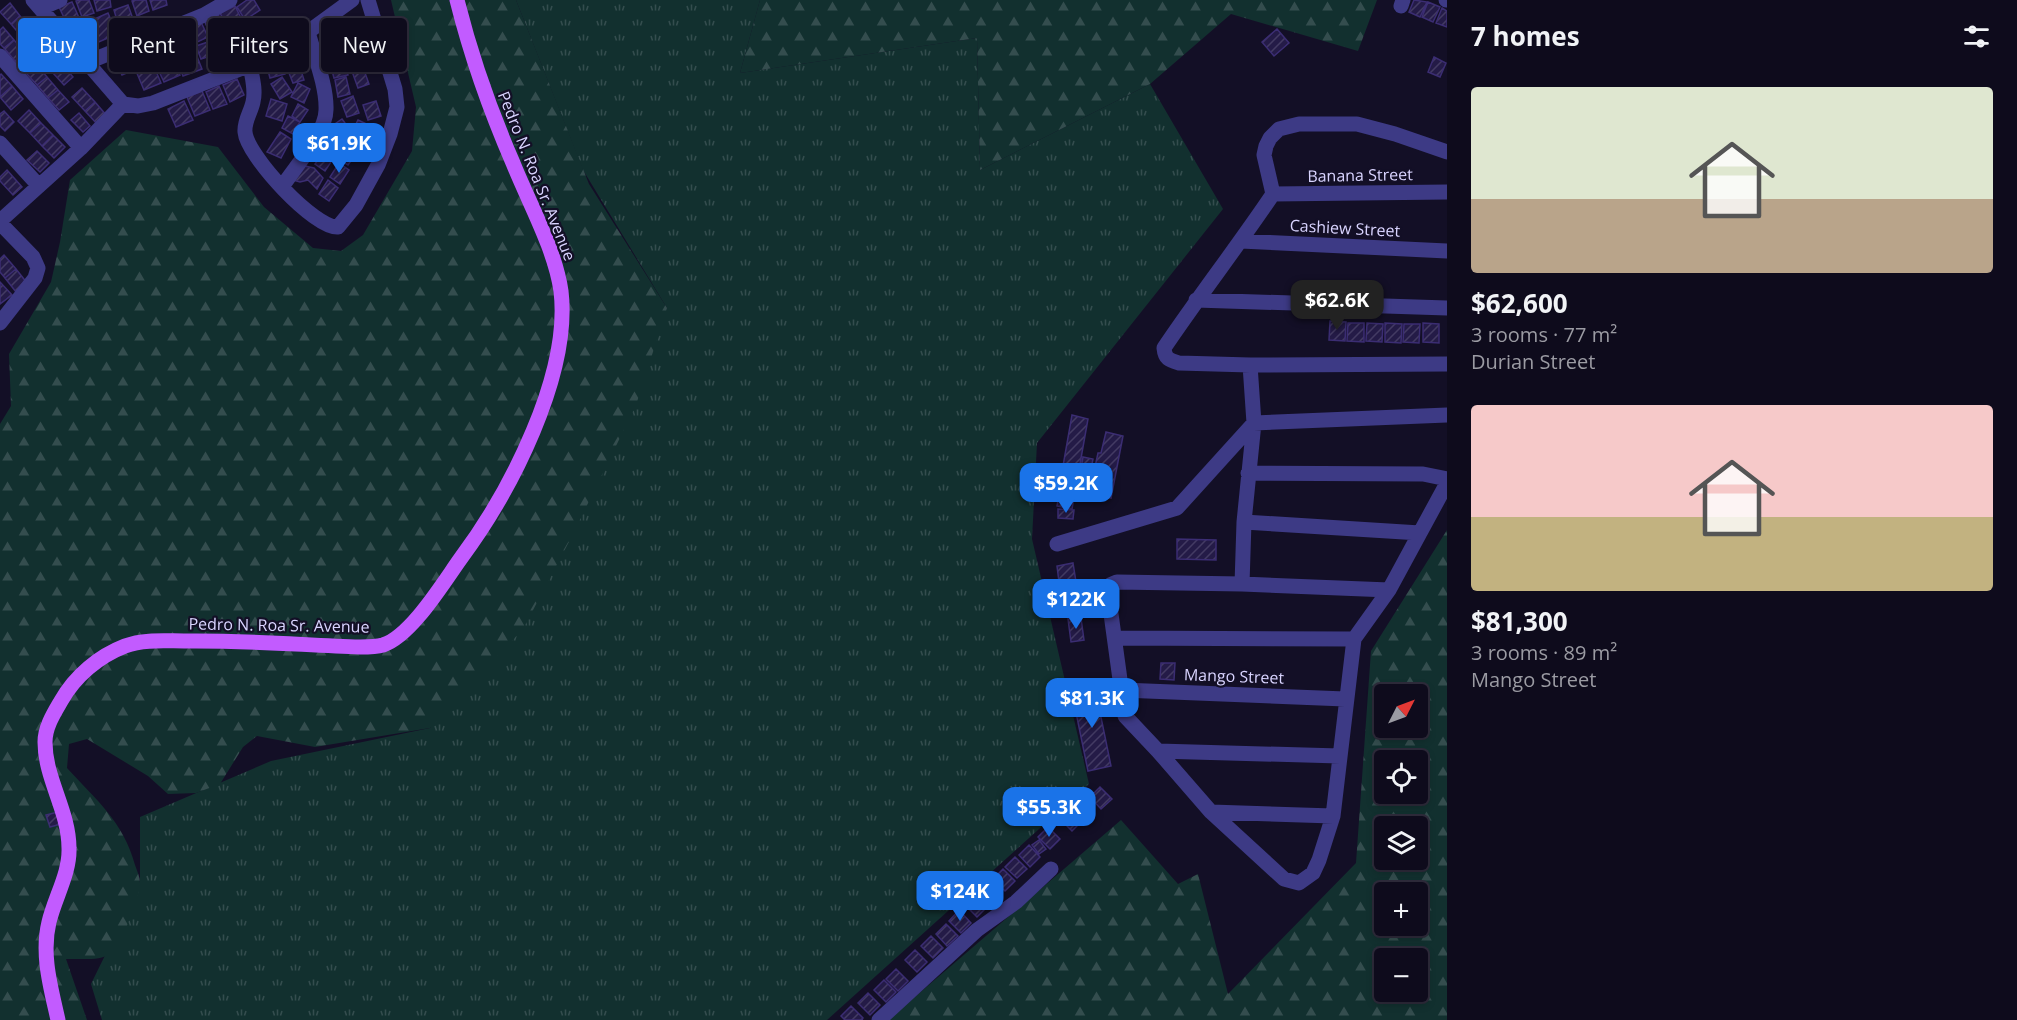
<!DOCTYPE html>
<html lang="en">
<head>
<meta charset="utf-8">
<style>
	:root { --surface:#0e0b1c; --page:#1c1929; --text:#f1f3f6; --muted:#9b9ba3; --line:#2e2b3b; --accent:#1a73e8 }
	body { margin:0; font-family:"Open Sans",sans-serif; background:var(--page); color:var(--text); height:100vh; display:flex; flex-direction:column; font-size:22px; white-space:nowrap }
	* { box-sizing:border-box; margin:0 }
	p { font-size:20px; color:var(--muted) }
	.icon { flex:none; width:33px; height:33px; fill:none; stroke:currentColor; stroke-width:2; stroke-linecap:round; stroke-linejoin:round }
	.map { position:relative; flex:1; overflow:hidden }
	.side { display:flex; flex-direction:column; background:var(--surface); width:570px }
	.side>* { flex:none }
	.hud { position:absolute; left:18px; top:18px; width:570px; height:54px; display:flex; gap:12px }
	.needle { width:39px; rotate:48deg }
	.fabs { position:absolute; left:1374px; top:684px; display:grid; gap:12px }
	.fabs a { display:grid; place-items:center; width:54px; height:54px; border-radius:6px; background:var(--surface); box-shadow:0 3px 9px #0003,0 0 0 2px var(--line); font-size:30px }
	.price { position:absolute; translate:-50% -51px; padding:0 14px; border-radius:12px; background:var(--accent); color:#fff; font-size:20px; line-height:39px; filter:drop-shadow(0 2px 3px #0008) }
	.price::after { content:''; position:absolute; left:50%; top:36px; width:18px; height:14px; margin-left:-9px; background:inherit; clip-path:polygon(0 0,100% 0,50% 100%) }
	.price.current { background:#222; color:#fff }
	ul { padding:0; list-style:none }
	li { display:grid; align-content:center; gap:12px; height:318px; padding:0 24px }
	li span { display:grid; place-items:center; height:186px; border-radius:6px; color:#555 }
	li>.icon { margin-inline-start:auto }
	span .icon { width:108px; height:108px; fill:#fffc; stroke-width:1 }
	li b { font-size:26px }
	h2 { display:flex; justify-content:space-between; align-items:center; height:72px; padding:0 24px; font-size:26px }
	.tag { padding:0 21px; border-radius:6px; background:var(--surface); box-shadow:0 3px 9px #0003,0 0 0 2px var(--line); font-size:21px; line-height:54px }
	.tag.current { background:var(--accent); color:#fff }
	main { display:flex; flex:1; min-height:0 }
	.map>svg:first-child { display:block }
	.grass { fill:url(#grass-tufts) }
	.forest { fill:url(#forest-firs); fill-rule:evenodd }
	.building { fill:url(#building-hatch); stroke:#3b2d73; stroke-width:1.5 }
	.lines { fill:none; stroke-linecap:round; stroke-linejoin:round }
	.minor { stroke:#3d3a85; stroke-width:15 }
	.major { stroke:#c25bff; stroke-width:15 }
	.labels { text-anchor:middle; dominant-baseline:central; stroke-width:4.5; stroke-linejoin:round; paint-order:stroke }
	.street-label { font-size:16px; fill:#d9d4ff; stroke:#130f26 }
</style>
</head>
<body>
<main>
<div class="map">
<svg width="1447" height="1020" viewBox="0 0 1447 1020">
	<defs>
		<pattern id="grass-tufts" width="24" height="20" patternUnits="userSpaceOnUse" patternTransform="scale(1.5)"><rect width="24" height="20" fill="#12302f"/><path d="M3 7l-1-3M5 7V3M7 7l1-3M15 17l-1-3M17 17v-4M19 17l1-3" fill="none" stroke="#344d4e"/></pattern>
		<pattern id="forest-firs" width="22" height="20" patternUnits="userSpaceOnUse" patternTransform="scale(1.5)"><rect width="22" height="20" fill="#12302f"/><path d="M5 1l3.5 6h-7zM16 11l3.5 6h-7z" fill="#344d4e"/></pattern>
		<pattern id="building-hatch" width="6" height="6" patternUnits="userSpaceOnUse" patternTransform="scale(1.5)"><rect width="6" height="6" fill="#241b47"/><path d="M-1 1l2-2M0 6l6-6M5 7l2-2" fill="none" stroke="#433b63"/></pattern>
	</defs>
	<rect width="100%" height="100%" fill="#130f26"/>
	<path class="grass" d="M 516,0 L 760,0 L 740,73 L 977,38 L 980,170 L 1150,84 L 1223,209 L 1037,443 L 1032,539 L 1089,784 L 827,1020 L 102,1020 L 91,984 L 140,884 L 140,817 L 271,761 L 430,728 L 667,308 L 583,170 Z"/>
	<path class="forest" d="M 391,0 L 516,0 L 589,184 L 667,308 L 636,405 L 571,538 L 523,629 L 430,728 L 315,747 L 257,736 L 243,747 L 220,784 L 196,793 L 168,794 L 148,776 L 87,739 L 69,744 L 67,768 C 97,801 123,821 135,865 C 137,871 140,877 140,883 C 141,892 131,913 128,923 C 115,963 103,959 66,959 L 87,1020 L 0,1020 L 0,424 L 11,406 L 9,354 L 51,282 L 60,242 L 70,180 L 126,130 L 218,147 L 264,207 L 313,248 L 341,251 L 363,235 L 412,151 L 416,107 Z
		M 760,0 L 1377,0 L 1358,51 L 1231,14 L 1150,84 L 980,170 L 977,38 L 740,73 Z
		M 1447,530 L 1447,1020 L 888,1020 L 1121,820 L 1178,884 L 1198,874 L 1228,994 L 1356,863 L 1371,651 ZM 1384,694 L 1418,694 L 1418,728 L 1384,728 ZM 1384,760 L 1418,760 L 1418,794 L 1384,794 ZM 1384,826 L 1418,826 L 1418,860 L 1384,860 ZM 1384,892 L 1418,892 L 1418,926 L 1384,926 ZM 1384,958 L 1418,958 L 1418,992 L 1384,992 Z"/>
	<path class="building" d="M 80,0 L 89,0 L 94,13 L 82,17 L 76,1 Z
		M 94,0 L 110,0 L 111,7 L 97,11 Z
		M 135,0 L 146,0 L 149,11 L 137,16 L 132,1 Z
		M 150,0 L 166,0 L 167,5 L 153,10 Z
		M 247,0 L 254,0 L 260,10 L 245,20 L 237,7 Z
		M 1414,0 L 1427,2 L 1420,17 L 1409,12 Z
		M 72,2 L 80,20 L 68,26 L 59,7 Z
		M 1428,2 L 1440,7 L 1433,22 L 1422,17 Z
		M 10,3 L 20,16 L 11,24 L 0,12 Z
		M 128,5 L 133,19 L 118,24 L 114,10 Z
		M 235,6 L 242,20 L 228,28 L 220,13 Z
		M 1442,8 L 1447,11 L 1447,27 L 1436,23 Z
		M 108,13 L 117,34 L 87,47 L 79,26 Z
		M 218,14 L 225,29 L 211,36 L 204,20 Z
		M 20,16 L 31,28 L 21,36 L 11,24 Z
		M 257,19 L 264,31 L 250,39 L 243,27 Z
		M 201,22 L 208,37 L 193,44 L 186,28 Z
		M 351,24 L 356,39 L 345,42 L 340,29 Z
		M 240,25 L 248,40 L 233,48 L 224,33 Z
		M 3,27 L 14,40 L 4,48 L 0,44 L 0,30 Z
		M 31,28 L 42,40 L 32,48 L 21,36 Z
		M 1277,29 L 1289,43 L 1274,56 L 1262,42 Z
		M 184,30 L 191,46 L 176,52 L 169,36 Z
		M 336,32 L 343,57 L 329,62 L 324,36 L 331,35 Z
		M 222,34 L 229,46 L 219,52 L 212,40 Z
		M 166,37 L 172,55 L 159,60 L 152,42 Z
		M 14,40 L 25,52 L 15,61 L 4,48 Z
		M 42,40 L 52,52 L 43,61 L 32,48 Z
		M 211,41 L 216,54 L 201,59 L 196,46 Z
		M 356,42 L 358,56 L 350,60 L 344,46 Z
		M 150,43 L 157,60 L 140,67 L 133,49 Z
		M 295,45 L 299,59 L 286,63 L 282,49 Z
		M 194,49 L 202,69 L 183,76 L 175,56 Z
		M 25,52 L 36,64 L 26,73 L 15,61 Z
		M 52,52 L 63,65 L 53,73 L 43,61 Z
		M 131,52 L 138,68 L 122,75 L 115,60 Z
		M 280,55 L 285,74 L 270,78 L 265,59 Z
		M 1434,57 L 1446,63 L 1440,77 L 1428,72 Z
		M 172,58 L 180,75 L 164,82 L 156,65 Z
		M 344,59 L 348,75 L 334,78 L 330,63 Z
		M 360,59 L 369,84 L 358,88 L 349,63 Z
		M 36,64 L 47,77 L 37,85 L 26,73 Z
		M 153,64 L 161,83 L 144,90 L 136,71 Z
		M 299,64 L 304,80 L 293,83 L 287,68 Z
		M 63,65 L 73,77 L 64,85 L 53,73 Z
		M 1,74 L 12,86 L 0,97 L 0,75 Z
		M 47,77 L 58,90 L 48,98 L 37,85 Z
		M 282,77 L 292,92 L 280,99 L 271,84 Z
		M 346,77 L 350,94 L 338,97 L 335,80 Z
		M 237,79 L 244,95 L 230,102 L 223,85 Z
		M 298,83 L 310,89 L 304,103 L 291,97 Z
		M 12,86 L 23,99 L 11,110 L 0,97 Z
		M 219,86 L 227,104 L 213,109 L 206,92 Z
		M 82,88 L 95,102 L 85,111 L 72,97 Z
		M 58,90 L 69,102 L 59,110 L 48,98 Z
		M 202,91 L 210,110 L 195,116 L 187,97 Z
		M 353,96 L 359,113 L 347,117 L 341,101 Z
		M 271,99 L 287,104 L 282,121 L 266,116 Z
		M 184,101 L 193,120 L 176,127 L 168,109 Z
		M 376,101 L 381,116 L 368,120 L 363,105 Z
		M 95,102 L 107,116 L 98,125 L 85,111 Z
		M 298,104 L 308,110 L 300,122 L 292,116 Z
		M 29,110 L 41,123 L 30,133 L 18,121 Z
		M 4,111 L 14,122 L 5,131 L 0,126 L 0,114 Z
		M 79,113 L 90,126 L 83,132 L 71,120 Z
		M 288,116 L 300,122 L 293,134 L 282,128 Z
		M 342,119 L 348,127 L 346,132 L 340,137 L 332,126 Z
		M 358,120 L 373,127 L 366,141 L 351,134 Z
		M 41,123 L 53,135 L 42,146 L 30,133 Z
		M 280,132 L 291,139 L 281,158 L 267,152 Z
		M 53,135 L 65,147 L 54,158 L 42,146 Z
		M 329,137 L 346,148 L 352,138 L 363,144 L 348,165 L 322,149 Z
		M 37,151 L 49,163 L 40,172 L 27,160 Z
		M 323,153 L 333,159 L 325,171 L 315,164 Z
		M 339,163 L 349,170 L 340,184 L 330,177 Z
		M 305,166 L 314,168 L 323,178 L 317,189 L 308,180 L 300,182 L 293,180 Z
		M 7,170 L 22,187 L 13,195 L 0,181 L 0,177 Z
		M 328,180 L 338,188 L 329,201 L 319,194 Z
		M 4,255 L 16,269 L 5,278 L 0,272 L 0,259 Z
		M 16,269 L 27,283 L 16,292 L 5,278 Z
		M 0,282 L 12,295 L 0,304 Z
		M 1330,321 L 1346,322 L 1345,341 L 1329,340 Z
		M 1348,323 L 1364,323 L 1364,342 L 1347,341 Z
		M 1367,323 L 1383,324 L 1382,342 L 1366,341 Z
		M 1385,323 L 1402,324 L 1401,343 L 1385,342 Z
		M 1423,323 L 1439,324 L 1439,343 L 1423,342 Z
		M 1404,324 L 1420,324 L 1419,343 L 1403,342 Z
		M 1072,415 L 1088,419 L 1072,509 L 1057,506 L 1063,473 L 1059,472 L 1060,465 L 1063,466 Z
		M 1106,432 L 1123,436 L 1111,498 L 1093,494 L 1096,477 L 1093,476 L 1098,453 L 1101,453 Z
		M 1083,457 L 1093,459 L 1085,498 L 1076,496 Z
		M 1058,509 L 1074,510 L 1073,519 L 1058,518 Z
		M 1177,539 L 1216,540 L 1216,560 L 1177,559 Z
		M 1073,563 L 1077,588 L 1060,590 L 1057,566 Z
		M 1058,591 L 1073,591 L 1073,601 L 1058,601 Z
		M 1081,618 L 1084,640 L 1071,642 L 1068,619 Z
		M 1161,663 L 1175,663 L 1174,680 L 1160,679 Z
		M 1088,679 L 1090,688 L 1075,692 L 1073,682 Z
		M 1095,688 L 1111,766 L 1088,771 L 1072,693 Z
		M 1100,787 L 1112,799 L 1101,809 L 1090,797 Z
		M 1081,796 L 1093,808 L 1083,818 L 1071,806 Z
		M 1070,809 L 1082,821 L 1072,831 L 1060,819 Z
		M 58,812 L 61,824 L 50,827 L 46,815 Z
		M 1048,827 L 1060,839 L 1050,849 L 1038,837 Z
		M 1039,840 L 1046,849 L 1039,854 L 1032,845 Z
		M 1029,845 L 1040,857 L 1030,867 L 1019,855 Z
		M 1015,857 L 1027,869 L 1017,878 L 1005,867 Z
		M 1003,869 L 1015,881 L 1005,891 L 993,879 Z
		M 988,882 L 1000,894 L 989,904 L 978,892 Z
		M 975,895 L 987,907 L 977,917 L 965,905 Z
		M 959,910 L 971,923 L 961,933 L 949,921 Z
		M 946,924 L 958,936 L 947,946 L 936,934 Z
		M 931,936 L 943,948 L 933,958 L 921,946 Z
		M 915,950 L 927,962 L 917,972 L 905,960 Z
		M 896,969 L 908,981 L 898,991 L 886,979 Z
		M 884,980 L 896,992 L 886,1002 L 874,990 Z
		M 868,993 L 880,1005 L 870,1015 L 858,1003 Z
		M 851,1006 L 863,1018 L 862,1020 L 845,1020 L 841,1016 Z"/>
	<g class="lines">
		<path class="minor" d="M 33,0 L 123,104
			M 1446,0 L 1447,0
			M 1401,6 L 1403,0
			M 41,8 L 60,0
			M 0,56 L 81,148
			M 88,62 L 204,15 L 230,0
			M 250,65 C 252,77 256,90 253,102 C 251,112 244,121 245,132 C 247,156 315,229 338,227 L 356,205 L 378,165 L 390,134 L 397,107 L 395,89 L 368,0
			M 123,104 L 138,106 L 153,103 L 250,65 L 308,32 L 352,0
			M 0,143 L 39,186
			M 1447,152 L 1395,134 L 1357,124 L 1299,124 L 1279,129 L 1270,138 L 1266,146 L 1264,155 L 1273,194 C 1238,246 1199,296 1164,348 C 1165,359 1169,360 1179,363 L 1250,365 L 1447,364
			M 282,187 C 294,168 326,133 326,110 C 327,86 314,55 308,32
			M 1273,194 L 1447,192
			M 0,221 L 81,148 L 123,104
			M 0,223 L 33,257 L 38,268 L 35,278 L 0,323
			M 1241,241 L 1447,251
			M 1196,300 L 1447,308
			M 1248,473 L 1423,474 L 1447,479
			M 1244,522 L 1420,533
			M 1057,544 L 1177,508 L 1254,423 L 1447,415
			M 1242,584 L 1244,522 L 1254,423 L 1250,365
			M 1389,590 L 1242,584 L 1117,582 L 1110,585 L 1108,592 L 1125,716 L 1158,751 L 1211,812 L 1284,879 L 1299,883 L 1313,873 L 1319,860 L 1333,816 L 1354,639 L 1389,590 L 1447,483
			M 1115,638 L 1354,639
			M 1122,690 L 1345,699
			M 1158,751 L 1340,756
			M 1211,812 L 1333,816
			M 879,1020 L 977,930 L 1016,902 L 1051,869"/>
		<path class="major" d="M 58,1020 C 51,988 41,955 49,922 C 55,897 70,873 69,848 C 69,811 45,779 45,742 C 45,727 54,713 61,701 C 75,676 99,656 125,646 C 144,639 165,641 184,641 C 242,640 302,645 360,647 C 367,647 376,647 383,645 C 411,636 443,583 461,558 C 510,492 571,375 561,291 C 555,249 529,203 513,163 C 490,110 471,56 457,0"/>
	</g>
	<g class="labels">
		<g class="street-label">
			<text transform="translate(1360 175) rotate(-1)">Banana Street</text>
			<text transform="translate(537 176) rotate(68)">Pedro N. Roa Sr. Avenue</text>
			<text transform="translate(1345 228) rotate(3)">Cashiew Street</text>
			<text transform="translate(279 625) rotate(1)">Pedro N. Roa Sr. Avenue</text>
			<text transform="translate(1234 676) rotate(2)">Mango Street</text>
		</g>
	</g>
</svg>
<div class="fabs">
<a><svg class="needle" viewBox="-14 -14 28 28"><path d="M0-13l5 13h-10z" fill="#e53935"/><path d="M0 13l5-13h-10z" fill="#9b9ba3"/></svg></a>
<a><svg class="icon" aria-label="locate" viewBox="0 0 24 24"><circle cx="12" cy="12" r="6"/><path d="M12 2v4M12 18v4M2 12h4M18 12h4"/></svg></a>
<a><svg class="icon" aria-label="layers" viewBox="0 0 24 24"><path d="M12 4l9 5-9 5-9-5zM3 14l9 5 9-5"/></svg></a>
<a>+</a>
<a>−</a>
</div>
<b class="price" style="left:339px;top:174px">$61.9K</b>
<b class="price current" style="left:1337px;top:331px">$62.6K</b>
<b class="price" style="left:1066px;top:514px">$59.2K</b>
<b class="price" style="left:1076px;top:630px">$122K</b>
<b class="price" style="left:1092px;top:729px">$81.3K</b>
<b class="price" style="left:1049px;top:838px">$55.3K</b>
<b class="price" style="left:960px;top:922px">$124K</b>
<div class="hud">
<a class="tag current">Buy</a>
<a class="tag">Rent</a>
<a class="tag">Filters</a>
<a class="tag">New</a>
</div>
</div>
<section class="side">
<h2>7 homes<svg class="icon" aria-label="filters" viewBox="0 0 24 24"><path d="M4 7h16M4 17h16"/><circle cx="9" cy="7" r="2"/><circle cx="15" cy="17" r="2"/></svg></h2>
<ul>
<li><span style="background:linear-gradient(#dfe7d0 60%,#b9a48a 0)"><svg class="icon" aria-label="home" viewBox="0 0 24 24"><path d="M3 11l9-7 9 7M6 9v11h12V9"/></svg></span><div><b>$62,600</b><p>3 rooms · 77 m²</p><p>Durian Street</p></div></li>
<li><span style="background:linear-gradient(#f6c9c9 60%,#c2b280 0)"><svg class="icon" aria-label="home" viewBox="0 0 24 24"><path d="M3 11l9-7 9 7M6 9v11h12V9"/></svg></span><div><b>$81,300</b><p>3 rooms · 89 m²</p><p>Mango Street</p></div></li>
</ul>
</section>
</main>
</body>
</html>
